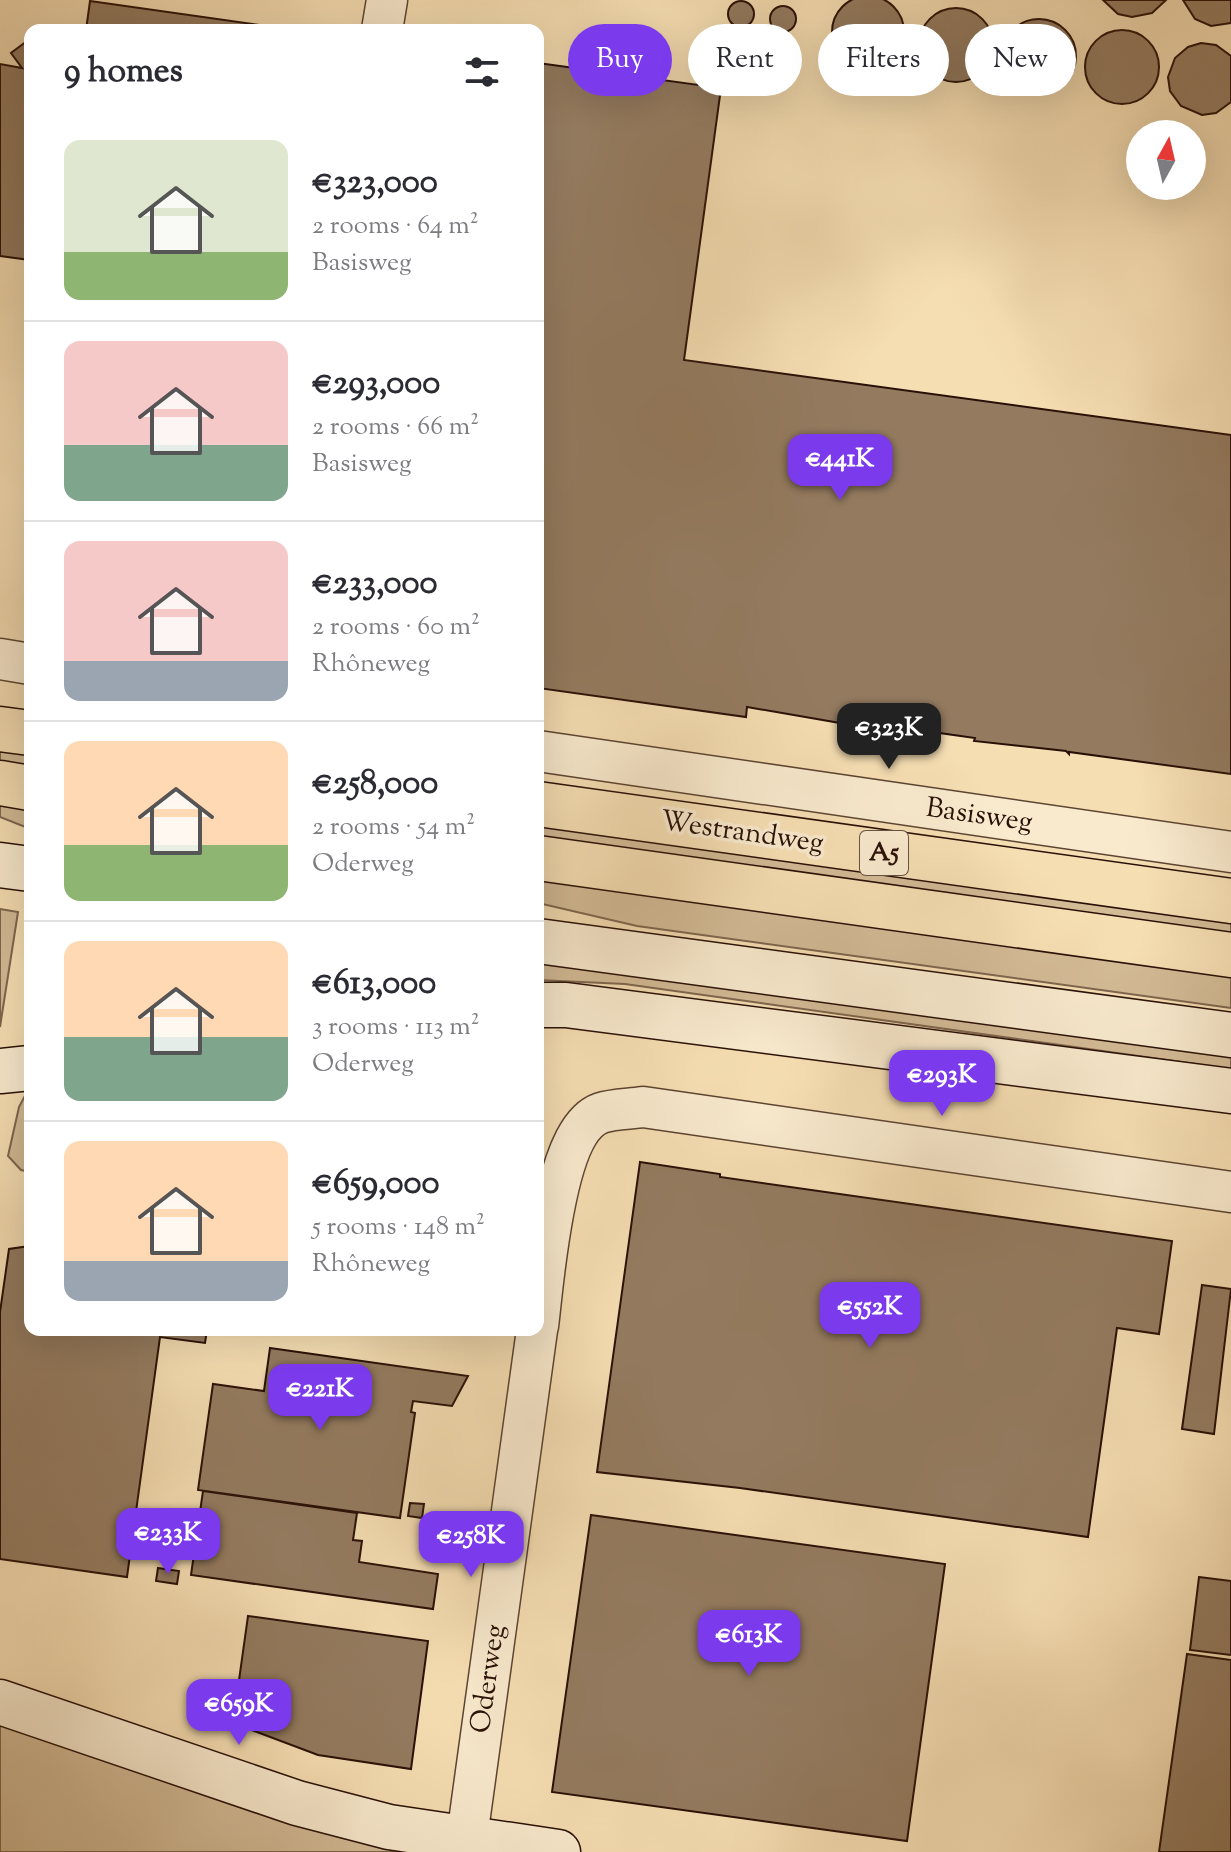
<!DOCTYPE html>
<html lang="en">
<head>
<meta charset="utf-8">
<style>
	:root { --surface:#fff; --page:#f7f7f7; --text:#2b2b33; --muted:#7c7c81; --line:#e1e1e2; --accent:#7c3aed }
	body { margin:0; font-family:"Sorts Mill Goudy",serif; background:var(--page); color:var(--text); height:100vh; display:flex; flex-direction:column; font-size:30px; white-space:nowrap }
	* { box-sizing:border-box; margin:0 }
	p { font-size:26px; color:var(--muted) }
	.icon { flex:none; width:44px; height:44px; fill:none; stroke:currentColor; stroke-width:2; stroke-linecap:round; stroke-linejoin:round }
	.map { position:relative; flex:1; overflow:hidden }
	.panel { position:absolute; left:24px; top:24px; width:520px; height:1312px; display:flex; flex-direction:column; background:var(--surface); border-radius:16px; box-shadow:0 8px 32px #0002 }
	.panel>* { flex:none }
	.banner { position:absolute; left:568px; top:24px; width:542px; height:72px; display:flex; gap:16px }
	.needle { width:52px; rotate:8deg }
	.buttons { position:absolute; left:1126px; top:120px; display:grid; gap:16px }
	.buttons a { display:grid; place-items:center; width:80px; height:80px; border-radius:50%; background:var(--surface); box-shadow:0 8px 32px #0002; font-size:40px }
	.price { position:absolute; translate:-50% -68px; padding:0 18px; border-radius:16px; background:var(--accent); color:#fff; font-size:26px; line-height:52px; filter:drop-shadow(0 2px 4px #0008) }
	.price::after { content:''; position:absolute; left:50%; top:48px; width:24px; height:18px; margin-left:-12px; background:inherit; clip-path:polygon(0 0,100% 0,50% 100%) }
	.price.selected { background:#222; color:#fff }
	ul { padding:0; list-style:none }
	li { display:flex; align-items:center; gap:24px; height:200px; padding:0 40px }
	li+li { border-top:2px solid var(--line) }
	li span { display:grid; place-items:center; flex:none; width:224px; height:160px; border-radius:16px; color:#555 }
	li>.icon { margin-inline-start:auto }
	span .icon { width:96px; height:96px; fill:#fffc; stroke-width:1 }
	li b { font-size:34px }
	h2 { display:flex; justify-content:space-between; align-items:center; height:96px; padding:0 40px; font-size:34px }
	.pill { padding:0 28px; border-radius:36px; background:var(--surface); box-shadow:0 8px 32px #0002; font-size:28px; line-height:72px }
	.pill.selected { background:var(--accent); color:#fff }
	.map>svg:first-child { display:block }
	.green { fill:#d3bb96; stroke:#7e664e; stroke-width:2 }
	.building { fill:#947b60; stroke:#291007; stroke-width:2 }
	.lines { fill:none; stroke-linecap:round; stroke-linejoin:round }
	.street-casing { stroke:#5c4432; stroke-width:43 }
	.secondary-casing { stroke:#291007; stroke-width:47 }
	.highway-casing { stroke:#291007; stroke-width:47 }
	.street { stroke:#f9eace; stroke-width:40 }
	.secondary { stroke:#f9eace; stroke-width:44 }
	.highway { stroke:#f6deb3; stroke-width:44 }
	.labels { text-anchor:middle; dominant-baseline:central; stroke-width:7; stroke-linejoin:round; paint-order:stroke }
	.shield { fill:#f9eace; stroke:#675143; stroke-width:2 }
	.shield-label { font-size:26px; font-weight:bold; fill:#291007 }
	.street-label { font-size:28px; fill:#291007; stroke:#f9eace }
</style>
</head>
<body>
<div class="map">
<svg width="1231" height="1852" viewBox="0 0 1231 1852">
	<rect width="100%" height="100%" fill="#f6deb3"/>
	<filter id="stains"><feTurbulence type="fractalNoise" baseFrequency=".0025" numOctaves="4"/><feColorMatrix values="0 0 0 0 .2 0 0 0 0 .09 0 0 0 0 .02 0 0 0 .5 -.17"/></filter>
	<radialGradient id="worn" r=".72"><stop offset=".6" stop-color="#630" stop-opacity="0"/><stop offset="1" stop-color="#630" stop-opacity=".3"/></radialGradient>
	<path class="green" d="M 0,743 L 30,747 L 28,828 L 0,817 Z
		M 538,818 L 1231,913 L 1231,1008 L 637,926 L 538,903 Z
		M 0,909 L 18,912 L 0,1027 Z
		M 538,960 L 1231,1046 L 1231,1069 L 625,984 L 538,980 Z
		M 30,1086 L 30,1172 L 21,1170 L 8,1156 L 19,1107 Z
		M 0,1715 L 416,1852 L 0,1852 Z"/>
	<path class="building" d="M832 32a36 36 0 1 1 72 0a36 36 0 1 1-72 0Z
		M 1103,0 L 1166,0 L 1152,13 L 1132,17 L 1118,14 Z
		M 1231,0 L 1231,23 L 1211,26 L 1195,19 L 1183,0 Z
		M728 14a13 13 0 1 1 26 0a13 13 0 1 1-26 0Z
		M 90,1 L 295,30 L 86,30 Z
		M770 19a13 13 0 1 1 26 0a13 13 0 1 1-26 0Z
		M919 45a37 37 0 1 1 74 0a37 37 0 1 1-74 0Z
		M1002 56a37 37 0 1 1 74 0a37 37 0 1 1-74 0Z
		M1085 67a37 37 0 1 1 74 0a37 37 0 1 1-74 0Z
		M 27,41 L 30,44 L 30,260 L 0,256 L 0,64 L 22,68 L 11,53 Z
		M 1201,43 L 1216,45 L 1231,56 L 1231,102 L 1216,113 L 1202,115 L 1181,106 L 1170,91 L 1168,77 L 1175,58 L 1188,47 Z
		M 538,63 L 721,88 L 684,360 L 1231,435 L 1231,774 L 1069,752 L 1069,754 L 1066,751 L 974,741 L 975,738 L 932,732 L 932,735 L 886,726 L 885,729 L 883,725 L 840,720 L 840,723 L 747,707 L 746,717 L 538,688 Z
		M 640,1162 L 720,1174 L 720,1177 L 1172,1241 L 1159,1334 L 1117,1328 L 1088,1537 L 740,1488 L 597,1472 Z
		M 30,1246 L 30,1330 L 207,1330 L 205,1343 L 160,1337 L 127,1577 L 0,1559 L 0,1312 L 9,1249 Z
		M 1202,1285 L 1231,1289 L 1214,1434 L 1182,1429 Z
		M 270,1348 L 468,1376 L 452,1406 L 413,1401 L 411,1412 L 415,1413 L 400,1518 L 198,1490 L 213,1384 L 264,1391 Z
		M 203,1491 L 357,1513 L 353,1540 L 362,1541 L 359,1562 L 438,1574 L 433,1609 L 191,1575 Z
		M 410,1503 L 424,1504 L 422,1518 L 408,1516 Z
		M 591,1515 L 945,1564 L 907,1841 L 552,1792 Z
		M 158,1568 L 179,1571 L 177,1584 L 156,1581 Z
		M 1199,1577 L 1231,1581 L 1231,1655 L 1190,1650 Z
		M 248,1616 L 428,1641 L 411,1769 L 318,1755 L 233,1723 Z
		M 1187,1654 L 1231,1660 L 1231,1852 L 1159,1852 Z"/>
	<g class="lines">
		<g class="street-casing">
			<path id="street" d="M 382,30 L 387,0
				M 0,659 L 30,664
				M 538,751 L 1231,852
				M 538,1326 C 544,1280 553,1130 601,1113 C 613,1109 630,1109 643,1107 L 1231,1192
				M 467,1837 L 537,1330"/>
		</g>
		<g class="secondary-casing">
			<path id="secondary" d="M 0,865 L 30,869
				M 538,941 L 1231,1035
				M 538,1005 L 566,1005 L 1231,1091
				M 0,1071 L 30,1068
				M 0,1702 L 297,1803 L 389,1827 L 558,1852"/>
		</g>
		<g class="highway-casing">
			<path id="highway" d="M 0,729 L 30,733
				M 0,783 L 30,788
				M 538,804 L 1231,901
				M 538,858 L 1231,955"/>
		</g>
		<use href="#street" class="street"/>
		<use href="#secondary" class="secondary"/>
		<use href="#highway" class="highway"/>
	</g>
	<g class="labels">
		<rect class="shield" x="860" y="831" width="48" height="44" rx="6"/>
		<g class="shield-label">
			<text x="884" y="853">A5</text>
		</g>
		<g class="street-label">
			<text transform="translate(979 816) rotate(8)">Basisweg</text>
			<text transform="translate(742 833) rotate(8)">Westrandweg</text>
			<text transform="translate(489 1679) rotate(-82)">Oderweg</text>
		</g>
	</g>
	<rect width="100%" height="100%" filter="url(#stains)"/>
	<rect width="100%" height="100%" fill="url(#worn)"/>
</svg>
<div class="buttons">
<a><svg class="needle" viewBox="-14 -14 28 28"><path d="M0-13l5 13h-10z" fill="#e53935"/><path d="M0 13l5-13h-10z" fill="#7c7c81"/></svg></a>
</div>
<b class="price" style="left:840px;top:502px">€441K</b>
<b class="price selected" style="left:889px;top:771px">€323K</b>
<b class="price" style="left:942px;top:1118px">€293K</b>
<b class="price" style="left:870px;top:1350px">€552K</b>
<b class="price" style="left:320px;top:1432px">€221K</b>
<b class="price" style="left:168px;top:1576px">€233K</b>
<b class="price" style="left:471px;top:1579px">€258K</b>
<b class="price" style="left:749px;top:1678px">€613K</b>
<b class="price" style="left:239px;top:1747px">€659K</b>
<div class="banner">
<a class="pill selected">Buy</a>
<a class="pill">Rent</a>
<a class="pill">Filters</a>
<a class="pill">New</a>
</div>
<section class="panel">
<h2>9 homes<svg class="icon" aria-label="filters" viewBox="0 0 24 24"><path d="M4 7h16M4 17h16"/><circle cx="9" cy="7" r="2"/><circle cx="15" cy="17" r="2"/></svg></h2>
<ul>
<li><span style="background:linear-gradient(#dfe7d0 70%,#8fb573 0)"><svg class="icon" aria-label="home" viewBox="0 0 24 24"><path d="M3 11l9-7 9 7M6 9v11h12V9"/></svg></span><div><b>€323,000</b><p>2 rooms · 64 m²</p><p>Basisweg</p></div></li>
<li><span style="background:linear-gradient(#f6c9c9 65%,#7fa58c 0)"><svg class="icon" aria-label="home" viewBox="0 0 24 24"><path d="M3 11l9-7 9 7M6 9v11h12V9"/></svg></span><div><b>€293,000</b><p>2 rooms · 66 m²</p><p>Basisweg</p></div></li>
<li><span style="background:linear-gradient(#f6c9c9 75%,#9aa5b1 0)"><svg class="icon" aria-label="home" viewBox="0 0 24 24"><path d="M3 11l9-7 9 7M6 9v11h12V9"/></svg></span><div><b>€233,000</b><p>2 rooms · 60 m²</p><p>Rhôneweg</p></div></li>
<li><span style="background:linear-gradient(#ffd9b3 65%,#8fb573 0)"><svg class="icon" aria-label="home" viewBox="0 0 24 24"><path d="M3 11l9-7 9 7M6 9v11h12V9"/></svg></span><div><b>€258,000</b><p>2 rooms · 54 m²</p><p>Oderweg</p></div></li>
<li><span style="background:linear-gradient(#ffd9b3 60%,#7fa58c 0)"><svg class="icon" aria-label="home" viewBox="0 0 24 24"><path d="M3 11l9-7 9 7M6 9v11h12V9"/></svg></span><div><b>€613,000</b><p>3 rooms · 113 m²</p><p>Oderweg</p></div></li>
<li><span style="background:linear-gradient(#ffd9b3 75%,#9aa5b1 0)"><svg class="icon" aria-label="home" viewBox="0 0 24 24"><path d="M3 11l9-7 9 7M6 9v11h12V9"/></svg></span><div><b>€659,000</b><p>5 rooms · 148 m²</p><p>Rhôneweg</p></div></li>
</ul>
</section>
</div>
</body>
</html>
